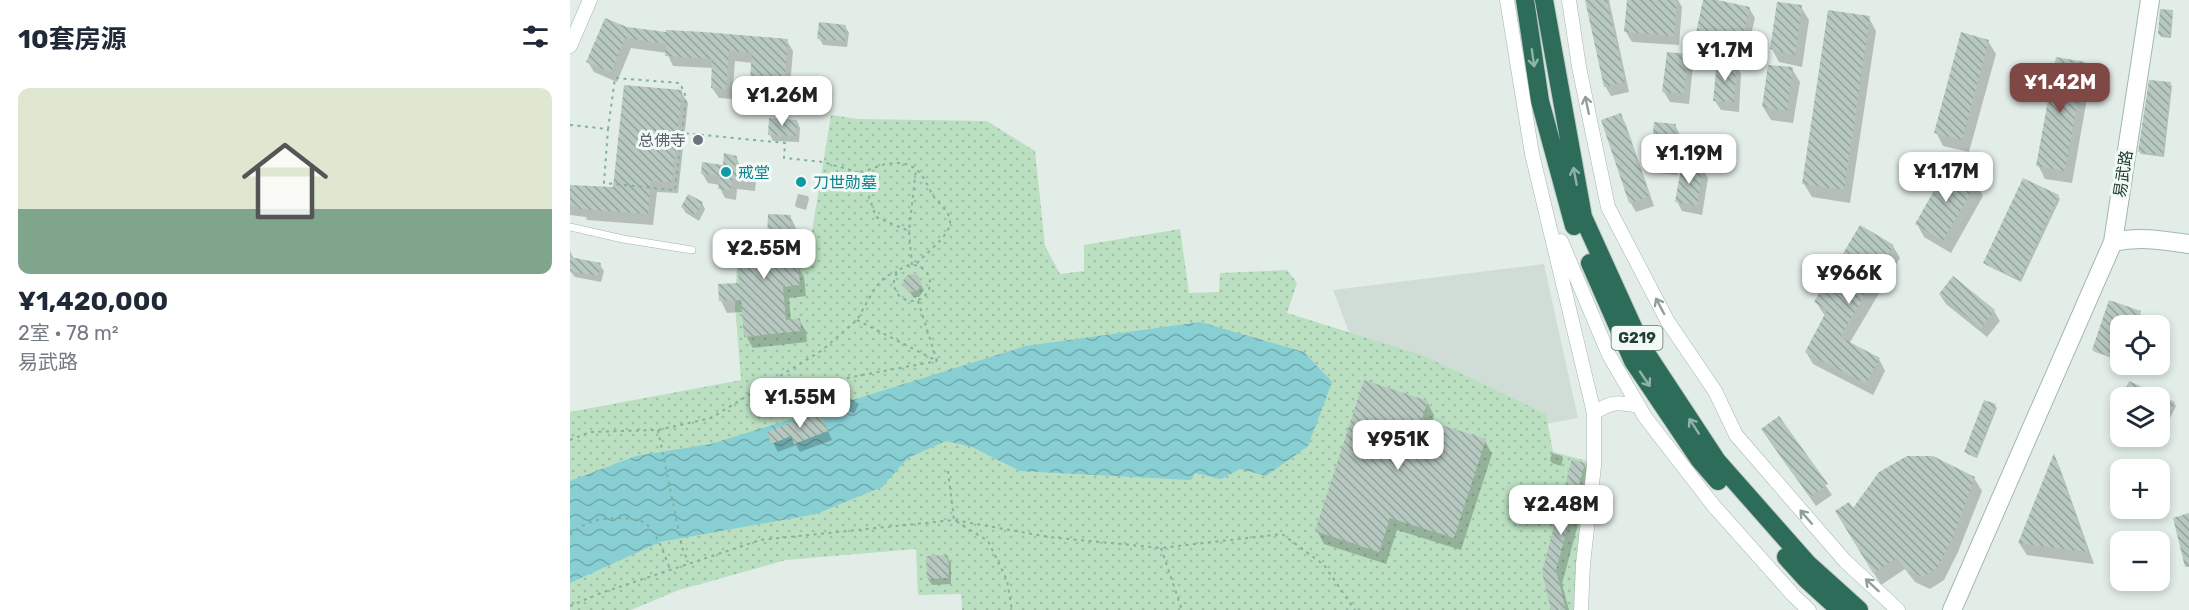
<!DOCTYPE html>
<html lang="zh">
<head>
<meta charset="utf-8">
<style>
	:root { --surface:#fff; --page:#f6f6f7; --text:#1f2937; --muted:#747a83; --accent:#804845 }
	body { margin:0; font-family:Rubik,"Noto Sans SC",sans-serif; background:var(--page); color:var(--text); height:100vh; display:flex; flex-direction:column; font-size:22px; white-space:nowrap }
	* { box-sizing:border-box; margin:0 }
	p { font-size:20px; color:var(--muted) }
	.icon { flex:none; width:33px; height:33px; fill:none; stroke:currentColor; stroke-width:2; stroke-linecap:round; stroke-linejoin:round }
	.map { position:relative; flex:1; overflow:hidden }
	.drawer { display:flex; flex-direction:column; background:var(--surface); width:570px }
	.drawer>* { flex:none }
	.buttons { position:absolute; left:1540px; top:315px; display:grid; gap:12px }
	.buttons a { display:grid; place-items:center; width:60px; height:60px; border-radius:12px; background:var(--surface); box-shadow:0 3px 9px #0003; font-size:30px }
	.price { position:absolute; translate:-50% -51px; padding:0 14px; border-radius:12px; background:#fff; color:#222; font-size:20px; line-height:39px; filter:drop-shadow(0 2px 3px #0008) }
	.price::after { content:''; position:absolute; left:50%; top:36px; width:18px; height:14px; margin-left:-9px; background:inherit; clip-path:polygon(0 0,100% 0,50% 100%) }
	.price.on { background:var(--accent); color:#fff }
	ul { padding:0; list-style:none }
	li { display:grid; align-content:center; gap:12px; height:318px; padding:0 18px }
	li span { display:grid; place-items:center; height:186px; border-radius:12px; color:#555 }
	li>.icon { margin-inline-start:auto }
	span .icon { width:108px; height:108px; fill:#fffc; stroke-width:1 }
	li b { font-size:26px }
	h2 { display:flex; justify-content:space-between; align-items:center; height:72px; padding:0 18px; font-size:26px }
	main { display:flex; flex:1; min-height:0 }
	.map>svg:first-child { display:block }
	.built { fill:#d0ddd6 }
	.green { fill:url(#green-dots) }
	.water { fill:url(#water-waves) }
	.shadow { fill:#0003 }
	.building { fill:url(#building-back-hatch) }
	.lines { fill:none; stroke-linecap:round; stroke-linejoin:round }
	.lane-casing { stroke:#a4b5ae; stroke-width:8 }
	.street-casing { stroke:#a4b5ae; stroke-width:15 }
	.secondary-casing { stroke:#a0b9ae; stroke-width:20 }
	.highway-casing { stroke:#c1c9c6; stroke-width:20 }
	.path { stroke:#81b29e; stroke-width:2; stroke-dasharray:3 4.5; stroke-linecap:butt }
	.lane { stroke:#fff; stroke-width:7 }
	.street { stroke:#fff; stroke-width:14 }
	.secondary { stroke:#fff; stroke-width:18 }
	.highway { stroke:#2c6c59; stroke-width:18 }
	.oneway { stroke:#90b2a7 }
	.oneway2 { stroke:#909f9a }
	.worship-dot { fill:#6b7280; stroke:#f3f9f5; stroke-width:2 }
	.culture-dot { fill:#0f9aa8; stroke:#f3f9f5; stroke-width:2 }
	.labels { text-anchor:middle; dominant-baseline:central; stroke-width:6; stroke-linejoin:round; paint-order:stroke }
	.shield { fill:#f3f9f5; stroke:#60776e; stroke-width:1.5 }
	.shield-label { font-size:15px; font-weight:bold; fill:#213f34 }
	.worship-label { font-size:16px; fill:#5b616d; stroke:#f3f9f5; text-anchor:end }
	.culture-label { font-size:16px; fill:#0d838f; stroke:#f3f9f5; text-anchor:start }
	.street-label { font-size:16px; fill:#213f34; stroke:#f3f9f5 }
</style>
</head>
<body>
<main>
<section class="drawer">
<h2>10套房源<svg class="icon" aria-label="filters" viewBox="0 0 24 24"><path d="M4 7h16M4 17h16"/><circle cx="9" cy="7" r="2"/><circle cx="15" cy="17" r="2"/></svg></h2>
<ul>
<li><span style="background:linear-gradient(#dfe7d0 65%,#7fa58c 0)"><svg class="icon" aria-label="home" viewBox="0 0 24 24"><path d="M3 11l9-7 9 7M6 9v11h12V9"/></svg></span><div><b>¥1,420,000</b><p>2室 · 78 m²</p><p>易武路</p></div></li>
</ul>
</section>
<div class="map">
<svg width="1619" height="610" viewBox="0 0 1619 610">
	<defs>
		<pattern id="green-dots" width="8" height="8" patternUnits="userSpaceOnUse" patternTransform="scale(1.5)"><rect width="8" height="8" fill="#badfc1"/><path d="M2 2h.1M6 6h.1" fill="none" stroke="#a0c0a6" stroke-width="1.8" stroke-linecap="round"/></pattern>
		<pattern id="water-waves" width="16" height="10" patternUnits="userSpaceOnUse" patternTransform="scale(1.5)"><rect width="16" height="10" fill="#88cfd4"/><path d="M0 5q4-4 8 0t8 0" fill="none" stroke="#6fa9ad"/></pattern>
		<pattern id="building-back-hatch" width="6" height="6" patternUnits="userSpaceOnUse" patternTransform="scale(1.5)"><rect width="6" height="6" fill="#b7c8c0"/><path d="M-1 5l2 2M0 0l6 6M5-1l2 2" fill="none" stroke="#94a49d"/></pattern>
	</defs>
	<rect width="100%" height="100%" fill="#e2ede7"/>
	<path class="built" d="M 974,264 L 1008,418 L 970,425 L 779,332 L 763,290 Z"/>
	<path class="green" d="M 261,115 L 288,119 L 417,121 L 465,151 L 475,246 L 490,274 L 514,271 L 514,245 L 610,229 L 619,293 L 649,292 L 650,273 L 717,270 L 727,283 L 717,313 L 852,355 L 976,414 L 983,452 L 1021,462 L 1006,610 L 392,610 L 391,594 L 348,595 L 346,549 L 216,560 L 109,590 L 61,610 L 0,610 L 0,412 L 171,380 L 165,305 L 167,261 L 237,262 Z"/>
	<path class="water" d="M 630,322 L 734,352 L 762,382 L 738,446 L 696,476 L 670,469 L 651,479 L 625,473 L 621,480 L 450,471 L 402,447 L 376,441 L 338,458 L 312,487 L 246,514 L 90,542 L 0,583 L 0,481 L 66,456 L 141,444 L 456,346 Z"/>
	<path class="shadow" d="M 1016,0 L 1039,0 L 1059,92 L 1041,96 L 1035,86 Z
		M 1059,0 L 1108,0 L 1112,7 L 1109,45 L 1062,42 L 1056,32 Z
		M 1135,0 L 1179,8 L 1185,18 L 1177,52 L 1133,43 L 1127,33 Z
		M 1231,7 L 1239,20 L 1232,67 L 1209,62 L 1202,49 Z
		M 1602,12 L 1603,14 L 1601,38 L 1591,37 L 1589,34 Z
		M 1299,18 L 1306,31 L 1280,203 L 1242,197 L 1234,184 Z
		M 275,26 L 279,33 L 277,47 L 253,45 L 249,38 Z
		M 56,28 L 98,34 L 217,41 L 223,51 L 219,99 L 204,98 L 204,102 L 187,101 L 180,90 L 183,63 L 165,61 L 162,99 L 149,98 L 142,88 L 143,68 L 103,66 L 97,53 L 61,48 L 47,82 L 24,72 L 18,62 Z
		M 1418,41 L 1426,54 L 1399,152 L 1373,146 L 1366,132 Z
		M 1117,55 L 1123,65 L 1119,104 L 1100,102 L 1094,92 Z
		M 1514,63 L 1521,76 L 1502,183 L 1475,179 L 1468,165 Z
		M 1166,64 L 1171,74 L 1169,112 L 1151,110 L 1145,101 Z
		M 1222,69 L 1230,82 L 1223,123 L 1201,120 L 1193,107 Z
		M 1601,84 L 1602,86 L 1594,157 L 1571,154 L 1570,152 Z
		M 111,92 L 118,103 L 108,193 L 87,192 L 83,225 L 17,220 L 16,217 L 0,215 L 0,186 L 44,189 Z
		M 1051,115 L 1056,125 L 1084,206 L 1066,212 L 1060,202 Z
		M 227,121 L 230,128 L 229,142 L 203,141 L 200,135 Z
		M 1105,125 L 1110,135 L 1107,175 L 1088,173 L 1082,164 Z
		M 166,157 L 172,170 L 181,171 L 186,181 L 185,191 L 167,189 L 166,200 L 155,198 L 150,188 L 150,185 L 138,183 L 132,173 L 154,166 Z
		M 1132,168 L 1138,178 L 1132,215 L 1112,211 L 1107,201 Z
		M 1454,180 L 1488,196 L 1490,199 L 1451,282 L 1416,265 L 1415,263 Z
		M 1406,183 L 1413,196 L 1381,253 L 1354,237 L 1347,224 Z
		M 228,194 L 238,196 L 239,199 L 236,210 L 226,207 L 225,205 Z
		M 132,203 L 135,209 L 129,221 L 116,213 L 112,207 Z
		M 220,216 L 226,228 L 224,266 L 227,265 L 234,277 L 236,296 L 219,298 L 221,321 L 229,320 L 236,331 L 237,342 L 183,348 L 176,336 L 173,312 L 157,313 L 151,301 L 150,285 L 170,284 L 168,266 L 163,257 L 198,240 Z
		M 1323,246 L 1330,258 L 1279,344 L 1309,359 L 1315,371 L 1303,395 L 1243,364 L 1236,352 L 1255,316 L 1246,302 Z
		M 0,251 L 4,259 L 30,265 L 34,271 L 31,282 L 5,277 L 0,271 Z
		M 340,277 L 346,277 L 354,290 L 349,297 L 343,297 L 335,284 Z
		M 1370,295 L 1424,311 L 1430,321 L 1417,337 L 1376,304 Z
		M 1540,302 L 1570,313 L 1571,315 L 1568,326 L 1551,326 L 1551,361 L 1525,352 L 1523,350 Z
		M 1560,383 L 1604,403 L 1606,406 L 1596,426 L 1590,423 L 1590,398 Z
		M 278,397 L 289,404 L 284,414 L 273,407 Z
		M 857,402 L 864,415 L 862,424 L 915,441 L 922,454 L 891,550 L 827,530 L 816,564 L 754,544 L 747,531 Z
		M 1425,406 L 1427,408 L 1407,458 L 1397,454 L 1396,452 Z
		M 250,413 L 262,440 L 230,452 L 226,445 L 208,452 L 203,443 Z
		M 1209,418 L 1262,495 L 1246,506 L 1198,439 Z
		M 982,453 L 992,456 L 993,458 L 991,466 L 982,463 L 980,460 Z
		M 1484,456 L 1490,468 L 1524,564 L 1457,555 L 1449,543 Z
		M 1014,464 L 1021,476 L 992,584 L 999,610 L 983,610 L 973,572 Z
		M 1404,478 L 1412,491 L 1388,552 L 1374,580 L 1360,589 L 1345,582 L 1335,569 L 1311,585 L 1267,511 L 1283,511 Z
		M 377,557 L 381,563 L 381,584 L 362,585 L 358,579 Z"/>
	<path class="building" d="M 1015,0 L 1037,0 L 1055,82 L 1034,87 Z
		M 1057,0 L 1107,0 L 1104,36 L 1054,32 Z
		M 1133,0 L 1147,0 L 1180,7 L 1172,43 L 1126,33 Z
		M 1207,2 L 1232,5 L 1225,55 L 1200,49 Z
		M 1590,9 L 1603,10 L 1600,36 L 1588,34 Z
		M 1258,10 L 1300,16 L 1274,190 L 1232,184 Z
		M 35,18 L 57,27 L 96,32 L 96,30 L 134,32 L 218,39 L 214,89 L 199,88 L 198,92 L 179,90 L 182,53 L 159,51 L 156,89 L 141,88 L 142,59 L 95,56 L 96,44 L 55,38 L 41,72 L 16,62 Z
		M 249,22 L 276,25 L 275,41 L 247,39 Z
		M 1391,32 L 1419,40 L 1392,140 L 1364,133 Z
		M 1097,52 L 1118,54 L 1114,94 L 1092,92 Z
		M 1486,57 L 1515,62 L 1495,171 L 1466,166 Z
		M 1147,61 L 1167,63 L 1164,102 L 1143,101 Z
		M 1198,65 L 1223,67 L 1217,111 L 1192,107 Z
		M 1579,80 L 1601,82 L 1593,155 L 1568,152 Z
		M 54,85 L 112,90 L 102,182 L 81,181 L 78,214 L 9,209 L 9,207 L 0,205 L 0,185 L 43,187 Z
		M 1051,113 L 1080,196 L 1059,203 L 1031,120 Z
		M 199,118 L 227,120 L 226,136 L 198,135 Z
		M 1084,122 L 1106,124 L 1102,166 L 1080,164 Z
		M 154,153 L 167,156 L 165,167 L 182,170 L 180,182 L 162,179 L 161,190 L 148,189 L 150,176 L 131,174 L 132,162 L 153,165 Z
		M 1112,163 L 1133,167 L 1127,206 L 1105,202 Z
		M 1378,166 L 1407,182 L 1373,241 L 1345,224 Z
		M 1453,178 L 1489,195 L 1450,280 L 1413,263 Z
		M 118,194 L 133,202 L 125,215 L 111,207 Z
		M 198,214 L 221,215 L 218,265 L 228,264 L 230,285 L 213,287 L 216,320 L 230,318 L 231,331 L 174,337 L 171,300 L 149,301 L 148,284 L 169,283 L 166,258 L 162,257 L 163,237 L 197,239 Z
		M 1290,225 L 1324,245 L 1270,337 L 1310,358 L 1296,384 L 1235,352 L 1257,310 L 1244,302 Z
		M 0,257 L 31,263 L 28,276 L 0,271 Z
		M333 283a9 9 0 1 1 18 0a9 9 0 1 1-18 0Z
		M 1383,276 L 1425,310 L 1411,328 L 1369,294 Z
		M 1539,300 L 1571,311 L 1566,326 L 1551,326 L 1551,360 L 1522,350 Z
		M 794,380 L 858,401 L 852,419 L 916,439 L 884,538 L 820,518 L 809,552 L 745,531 Z
		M 1559,381 L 1605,402 L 1590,435 L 1590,398 L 1551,398 Z
		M 1414,400 L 1426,404 L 1406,457 L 1394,452 Z
		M 250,411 L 258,431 L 224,444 L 221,436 L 201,444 L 197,432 Z
		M 1209,416 L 1258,484 L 1240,497 L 1191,429 Z
		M 1484,453 L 1518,552 L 1448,543 Z
		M 1337,456 L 1363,456 L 1405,477 L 1382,539 L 1368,567 L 1353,577 L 1336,570 L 1327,558 L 1303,573 L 1265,511 L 1279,502 L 1283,508 L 1309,472 Z
		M 1002,459 L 1015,463 L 986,570 L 996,610 L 981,610 L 972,572 Z
		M 1619,513 L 1619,567 L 1615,567 L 1603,518 Z
		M 378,555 L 379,578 L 357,579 L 356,556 Z"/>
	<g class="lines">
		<g class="lane-casing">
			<path id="lane" d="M 0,227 L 53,239 L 122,250"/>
		</g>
		<g class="street-casing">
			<path id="street" d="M 937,0 L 962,154 L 1024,413 L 1024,466 L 1013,564 L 1011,610
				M 999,0 L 1009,67 L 1038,207 L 1098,322 L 1145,391 L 1166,435 L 1275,561 L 1328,610
				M 0,46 L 20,0
				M 991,241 L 1039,355 L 1075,417 L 1143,505 L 1224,596 L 1239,610
				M 1024,413 C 1042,401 1048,402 1069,406"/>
		</g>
		<g class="secondary-casing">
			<path id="secondary" d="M 1543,242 L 1580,0
				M 1382,610 L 1543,242 C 1569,236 1592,240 1619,244"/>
		</g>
		<g class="highway-casing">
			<path id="highway" d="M 955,0 L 970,101 L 1004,226
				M 974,0 L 1013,217 L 1072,347 L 1147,461 L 1238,564 L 1289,610
				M 1020,263 L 1063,361 L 1129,459 L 1148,481
				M 1216,557 L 1236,579 L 1270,610"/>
		</g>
		<path class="path" d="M 0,125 L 38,129 L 34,183 L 105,190 L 112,133 L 215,143 L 214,158 L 253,162 L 291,173 L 306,217 L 339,231
			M 38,129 L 45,78 L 110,83 L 116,97 L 112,133
			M 291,173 C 312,164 337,154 353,177 C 357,183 360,191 364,197 C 370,205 381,212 380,224 C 379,236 353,256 345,265
			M 342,265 L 339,231 L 346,169
			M324 283a18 18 0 1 1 36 0a18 18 0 1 1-36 0Z
			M 348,301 L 367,361
			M 287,320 L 367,361
			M 188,417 L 266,380 L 367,361
			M 88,430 L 112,547 L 118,562
			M 0,440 L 20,432 L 88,430 L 141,418 L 251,351 L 287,320 L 305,288 L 316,276 L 327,272
			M 378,471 L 384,520 L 418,541 L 437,580 L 442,610
			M 0,535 C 16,520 32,518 52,518 C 60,519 69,519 75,523 C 88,533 94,555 100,569
			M 591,548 L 612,610
			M 0,606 L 31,593 L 190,540 L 384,520 L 479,537 L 591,548 L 712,534 L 754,565 L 785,610"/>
		<use href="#lane" class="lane"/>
		<use href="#street" class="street"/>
		<use href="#secondary" class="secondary"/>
		<use href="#highway" class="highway"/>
	</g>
	<defs><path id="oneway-shaft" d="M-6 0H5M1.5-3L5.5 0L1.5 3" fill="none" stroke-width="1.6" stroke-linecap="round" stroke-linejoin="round" transform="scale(1.5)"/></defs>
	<g class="oneway">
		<use href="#oneway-shaft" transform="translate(963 58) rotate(82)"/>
		<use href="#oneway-shaft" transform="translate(1005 176) rotate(-101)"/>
		<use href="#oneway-shaft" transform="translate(1075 379) rotate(56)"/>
		<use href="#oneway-shaft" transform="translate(1124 426) rotate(-123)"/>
	</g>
	<g class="oneway2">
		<use href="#oneway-shaft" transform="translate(1017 105) rotate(-102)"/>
		<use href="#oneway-shaft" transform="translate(1090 306) rotate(-118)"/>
		<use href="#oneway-shaft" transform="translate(1236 517) rotate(-131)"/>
		<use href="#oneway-shaft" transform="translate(1302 585) rotate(-137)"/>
	</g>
	<circle class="worship-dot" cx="128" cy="140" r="6"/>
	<g class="culture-dot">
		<circle cx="156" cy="172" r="6"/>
		<circle cx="231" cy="182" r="6"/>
	</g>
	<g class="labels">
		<rect class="shield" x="1041.5" y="326" width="51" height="24" rx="4.5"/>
		<g class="shield-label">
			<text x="1067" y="338">G219</text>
		</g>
		<g class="worship-label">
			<text x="116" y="140">总佛寺</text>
		</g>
		<g class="culture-label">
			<text x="168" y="172">戒堂</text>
			<text x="243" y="182">刀世勋墓</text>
		</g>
		<g class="street-label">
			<text transform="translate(1553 174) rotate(-81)">易武路</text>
		</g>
	</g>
</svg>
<div class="buttons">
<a><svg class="icon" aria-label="locate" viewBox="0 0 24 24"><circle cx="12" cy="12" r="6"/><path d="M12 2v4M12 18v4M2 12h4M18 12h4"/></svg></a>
<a><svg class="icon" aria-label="layers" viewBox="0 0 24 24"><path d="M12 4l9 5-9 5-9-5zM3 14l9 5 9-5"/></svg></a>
<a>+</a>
<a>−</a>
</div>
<b class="price" style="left:1155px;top:82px">¥1.7M</b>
<b class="price on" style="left:1490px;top:114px">¥1.42M</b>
<b class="price" style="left:212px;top:127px">¥1.26M</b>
<b class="price" style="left:1119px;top:185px">¥1.19M</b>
<b class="price" style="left:1376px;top:203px">¥1.17M</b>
<b class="price" style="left:194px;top:280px">¥2.55M</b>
<b class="price" style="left:1279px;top:305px">¥966K</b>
<b class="price" style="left:230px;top:429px">¥1.55M</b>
<b class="price" style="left:828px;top:471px">¥951K</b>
<b class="price" style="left:991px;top:536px">¥2.48M</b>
</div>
</main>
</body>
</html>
